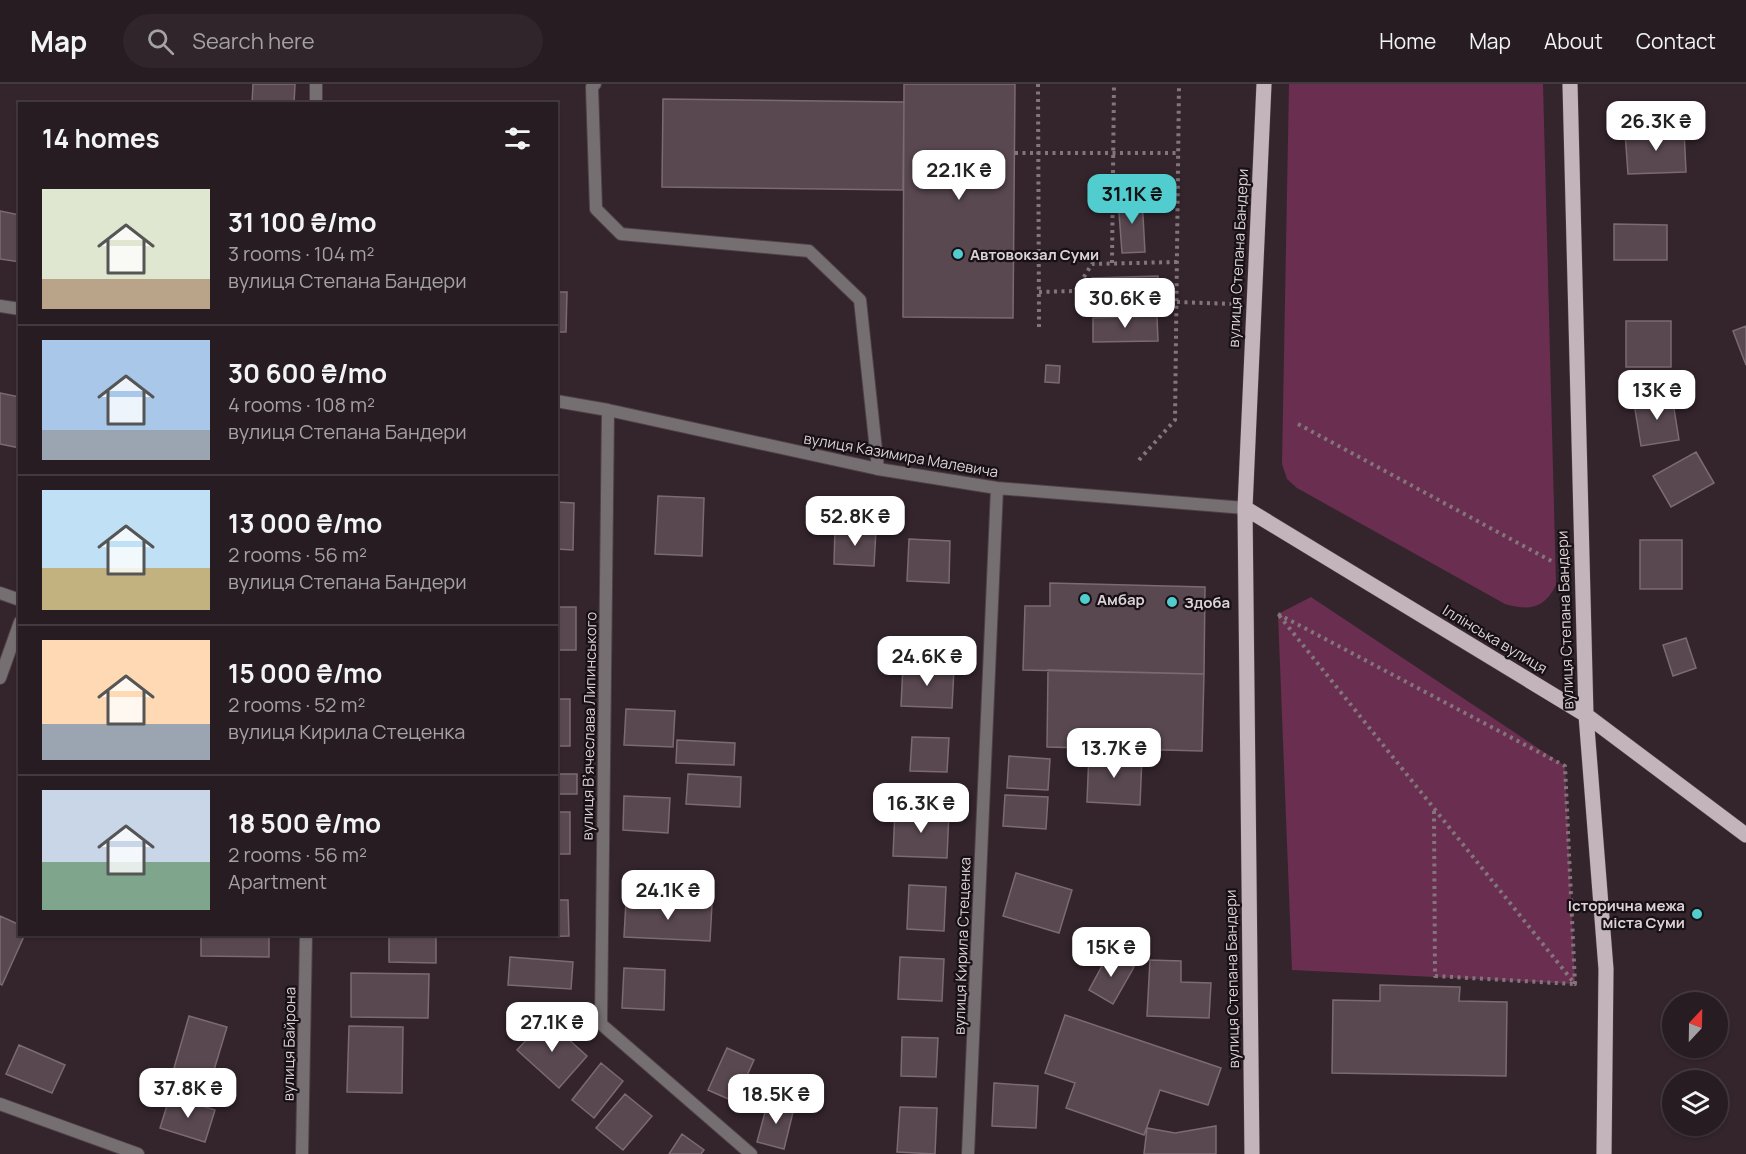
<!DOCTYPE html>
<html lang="en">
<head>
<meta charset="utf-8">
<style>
	:root { --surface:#271c21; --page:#2f252a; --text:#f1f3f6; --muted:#a4a1a5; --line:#433a3f; --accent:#52cdcf }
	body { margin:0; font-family:Manrope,sans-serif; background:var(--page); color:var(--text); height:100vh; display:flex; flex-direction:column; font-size:22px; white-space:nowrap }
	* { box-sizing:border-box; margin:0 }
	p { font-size:20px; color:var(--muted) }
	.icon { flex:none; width:33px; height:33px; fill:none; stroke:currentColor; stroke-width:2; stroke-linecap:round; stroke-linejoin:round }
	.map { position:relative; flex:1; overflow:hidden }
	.panel { position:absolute; left:18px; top:18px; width:540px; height:834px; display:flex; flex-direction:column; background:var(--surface); border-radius:0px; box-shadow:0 2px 4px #0004,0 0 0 2px var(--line) }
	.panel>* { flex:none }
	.needle { width:39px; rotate:22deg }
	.buttons { position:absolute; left:1662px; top:908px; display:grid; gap:12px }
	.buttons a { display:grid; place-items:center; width:66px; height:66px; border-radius:50%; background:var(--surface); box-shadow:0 2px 4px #0004,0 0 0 2px var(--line); font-size:30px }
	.price { position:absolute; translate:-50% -51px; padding:0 14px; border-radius:12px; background:#fff; color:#222; font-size:20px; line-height:39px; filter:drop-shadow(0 2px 3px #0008) }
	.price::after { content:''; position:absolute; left:50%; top:36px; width:18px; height:14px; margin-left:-9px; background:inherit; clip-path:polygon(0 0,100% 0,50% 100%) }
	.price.current { background:var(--accent); color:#111 }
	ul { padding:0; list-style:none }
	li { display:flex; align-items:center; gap:18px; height:150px; padding:0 24px }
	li+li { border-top:2px solid var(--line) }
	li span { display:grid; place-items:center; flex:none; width:168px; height:120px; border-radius:0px; color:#555 }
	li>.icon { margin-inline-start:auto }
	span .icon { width:72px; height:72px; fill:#fffc; stroke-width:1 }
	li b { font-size:26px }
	h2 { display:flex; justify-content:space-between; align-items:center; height:72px; padding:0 24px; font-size:26px }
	header { display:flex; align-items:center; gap:36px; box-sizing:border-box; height:84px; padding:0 30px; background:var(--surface); border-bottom:2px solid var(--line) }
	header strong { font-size:28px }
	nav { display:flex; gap:33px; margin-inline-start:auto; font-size:21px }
	.search { width:420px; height:54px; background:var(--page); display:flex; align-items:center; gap:15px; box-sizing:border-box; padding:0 21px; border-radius:33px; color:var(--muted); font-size:22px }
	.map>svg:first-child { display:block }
	.green { fill:#6a2e50 }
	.building { fill:#594850; stroke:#7b6a72; stroke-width:1.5 }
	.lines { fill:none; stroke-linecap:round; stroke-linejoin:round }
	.service-casing { stroke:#4f4147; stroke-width:14 }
	.minor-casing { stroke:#4f4147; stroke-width:14 }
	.tertiary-casing { stroke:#4f4147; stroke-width:14 }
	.primary-casing { stroke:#4f4147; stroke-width:16 }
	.path { stroke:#82767b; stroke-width:4; stroke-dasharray:3 4.5; stroke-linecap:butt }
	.service { stroke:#766f72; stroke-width:12 }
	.minor { stroke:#766f72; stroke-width:12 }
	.tertiary { stroke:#766f72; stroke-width:12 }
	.primary { stroke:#c3b3bb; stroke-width:15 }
	.poi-dot { fill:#52cdcf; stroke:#171014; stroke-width:2 }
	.labels { text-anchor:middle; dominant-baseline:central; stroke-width:4.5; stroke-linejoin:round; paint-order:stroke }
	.poi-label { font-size:15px; font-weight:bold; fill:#dcd2d6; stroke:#171014; text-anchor:start }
	.street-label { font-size:15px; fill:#dcd2d6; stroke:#171014 }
</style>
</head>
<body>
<header>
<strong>Map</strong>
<div class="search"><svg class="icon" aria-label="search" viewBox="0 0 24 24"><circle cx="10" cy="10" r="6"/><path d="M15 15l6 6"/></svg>Search here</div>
<nav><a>Home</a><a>Map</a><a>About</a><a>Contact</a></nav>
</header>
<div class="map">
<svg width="1746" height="1070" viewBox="0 0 1746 1070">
	<rect width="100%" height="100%" fill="#34252c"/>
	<path class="green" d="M 1289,0 L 1543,0 L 1556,501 C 1544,525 1529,527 1505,520 L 1297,404 L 1287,395 L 1282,380 Z
		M 1311,513 L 1565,682 L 1575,900 L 1292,886 L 1278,530 Z"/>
	<path class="building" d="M 253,0 L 295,0 L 294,20 L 252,20 Z
		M 904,0 L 1015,0 L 1013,234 L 903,233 Z
		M 663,15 L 904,18 L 903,106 L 662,103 Z
		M 1684,45 L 1686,88 L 1628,90 L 1625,48 Z
		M 1142,114 L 1145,168 L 1122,169 L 1118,115 Z
		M 0,127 L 20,131 L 20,178 L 0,175 Z
		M 1614,140 L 1667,141 L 1667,176 L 1614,176 Z
		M 1158,192 L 1159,217 L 1093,219 L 1092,194 Z
		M 556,208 L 567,208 L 566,248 L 556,248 Z
		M 1157,232 L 1158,257 L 1093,258 L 1093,234 Z
		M 1626,237 L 1671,237 L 1671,283 L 1626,283 Z
		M 1746,242 L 1746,281 L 1733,247 Z
		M 1046,281 L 1060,282 L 1059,299 L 1045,298 Z
		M 0,309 L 20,313 L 20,364 L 0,360 Z
		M 1672,312 L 1679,356 L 1641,362 L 1634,319 Z
		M 1696,368 L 1714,399 L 1671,423 L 1653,392 Z
		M 658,412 L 704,414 L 702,472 L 655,470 Z
		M 556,418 L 574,419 L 573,466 L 556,465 Z
		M 835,444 L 876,446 L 874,482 L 834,480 Z
		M 909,455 L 950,457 L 949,499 L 907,497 Z
		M 1640,456 L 1682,456 L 1682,505 L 1640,505 Z
		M 1050,499 L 1205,503 L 1204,590 L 1023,586 L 1025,522 L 1050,522 Z
		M 556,523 L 576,523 L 576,566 L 556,566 Z
		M 1686,554 L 1696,584 L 1673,592 L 1663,561 Z
		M 903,581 L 954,584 L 952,624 L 901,622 Z
		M 1048,586 L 1204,590 L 1202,667 L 1047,663 Z
		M 556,615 L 570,615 L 570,662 L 556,662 Z
		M 626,625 L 675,627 L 673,663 L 624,661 Z
		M 912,653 L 949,654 L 947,688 L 910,687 Z
		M 677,656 L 735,659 L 734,681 L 676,679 Z
		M 1089,669 L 1142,672 L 1140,721 L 1087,718 Z
		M 1009,672 L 1050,675 L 1048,706 L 1007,704 Z
		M 556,690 L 577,690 L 577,710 L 556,710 Z
		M 688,690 L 741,693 L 740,723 L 686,720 Z
		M 1005,711 L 1048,713 L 1046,745 L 1003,742 Z
		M 624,712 L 670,714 L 668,749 L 623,746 Z
		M 895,725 L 949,727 L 947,774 L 893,772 Z
		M 556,728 L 570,728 L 570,770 L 556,770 Z
		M 1016,789 L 1072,806 L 1059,849 L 1003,832 Z
		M 909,801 L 946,803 L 944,847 L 907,845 Z
		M 556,816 L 568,816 L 569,852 L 524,853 L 524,850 L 556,850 Z
		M 626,817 L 712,820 L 710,857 L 624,853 Z
		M 0,832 L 20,841 L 20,850 L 25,850 L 2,901 L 0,900 Z
		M 201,850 L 269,850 L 269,873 L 201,872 Z
		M 389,850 L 436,850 L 436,879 L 389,878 Z
		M 1109,869 L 1134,883 L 1113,920 L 1089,906 Z
		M 510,873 L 573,878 L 571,905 L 508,901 Z
		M 900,873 L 944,875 L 942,917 L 898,915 Z
		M 1150,876 L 1181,877 L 1181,898 L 1211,899 L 1209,934 L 1147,932 Z
		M 624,884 L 665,886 L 664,926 L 622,924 Z
		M 351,889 L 429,890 L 428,934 L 351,933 Z
		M 1380,901 L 1460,903 L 1459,917 L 1507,918 L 1506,992 L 1332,989 L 1333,916 L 1380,917 Z
		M 1065,931 L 1221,984 L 1208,1021 L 1160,1006 L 1144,1051 L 1066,1024 L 1075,999 L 1045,989 Z
		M 189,932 L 227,943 L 211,996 L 174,984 Z
		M 546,935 L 587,972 L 559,1004 L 517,966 Z
		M 349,942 L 403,943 L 402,1009 L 347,1008 Z
		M 902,953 L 938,954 L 936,993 L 901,992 Z
		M 19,961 L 65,981 L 52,1009 L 6,990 Z
		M 727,964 L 754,976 L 735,1018 L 708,1006 Z
		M 601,979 L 623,997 L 594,1034 L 572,1016 Z
		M 994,999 L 1038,1002 L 1036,1044 L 992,1042 Z
		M 625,1010 L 652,1032 L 623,1066 L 596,1044 Z
		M 170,1012 L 215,1026 L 205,1058 L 160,1044 Z
		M 768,1017 L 794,1024 L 784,1065 L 757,1058 Z
		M 900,1023 L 937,1024 L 935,1070 L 897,1068 Z
		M 1216,1042 L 1216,1070 L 1144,1070 L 1147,1044 L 1175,1049 Z
		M 682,1050 L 704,1066 L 701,1070 L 669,1070 Z"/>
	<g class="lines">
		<g class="service-casing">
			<path id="service" d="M 595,0 L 592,3 L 596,125 L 621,150 L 809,167 L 860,216 L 878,385
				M 0,509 L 20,516
				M 0,594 L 20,538"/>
		</g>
		<g class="minor-casing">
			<path id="minor" d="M 316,0 L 316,20
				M 0,222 L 20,225
				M 556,317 L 608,326 L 878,385 L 997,404 L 1245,424
				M 608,326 L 601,940 L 751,1070
				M 302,1070 L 306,850
				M 968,1070 L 997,404"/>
		</g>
		<g class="tertiary-casing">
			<path id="tertiary" d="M 0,1020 L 138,1070"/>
		</g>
		<g class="primary-casing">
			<path id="primary" d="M 1570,0 L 1586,631 L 1606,885 L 1604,1070
				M 1245,424 L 1586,631 L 1746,751
				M 1252,1070 L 1245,424 L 1264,0"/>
		</g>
		<path class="path" d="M 1038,0 L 1039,243
			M 1015,69 L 1179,69
			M 1112,179 L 1114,0
			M 1039,208 L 1075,207 L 1092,180 L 1177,178
			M 1177,218 L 1233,220
			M 1298,340 L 1555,479
			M 1139,376 L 1175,336 L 1179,0
			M 1278,530 L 1565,682 L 1575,900 Z
			M 1434,727 L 1435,892 L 1574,900"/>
		<use href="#service" class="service"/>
		<use href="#minor" class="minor"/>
		<use href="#tertiary" class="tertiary"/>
		<use href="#primary" class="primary"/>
	</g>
	<g class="poi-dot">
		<circle cx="958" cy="170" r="6"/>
		<circle cx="1085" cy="515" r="6"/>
		<circle cx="1172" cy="518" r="6"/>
		<circle cx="1697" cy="830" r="6"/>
	</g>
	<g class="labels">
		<g class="poi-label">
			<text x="970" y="170">Автовокзал Суми</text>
			<text x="1097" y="515">Амбар</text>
			<text x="1184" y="518">Здоба</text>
			<text x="1685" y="821" text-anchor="end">Історична межа<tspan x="1685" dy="17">міста Суми</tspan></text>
		</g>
		<g class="street-label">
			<text transform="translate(1238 174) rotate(-87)">вулиця Степана Бандери</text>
			<text transform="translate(901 371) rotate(10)">вулиця Казимира Малевича</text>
			<text transform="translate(1565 536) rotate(-92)">вулиця Степана Бандери</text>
			<text transform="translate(1495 555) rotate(31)">Іллінська вулиця</text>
			<text transform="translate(589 642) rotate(-89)">вулиця Вʼячеслава Липинського</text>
			<text transform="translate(962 862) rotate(-88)">вулиця Кирила Стеценка</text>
			<text transform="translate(1232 895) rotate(-91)">вулиця Степана Бандери</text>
			<text transform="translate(289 960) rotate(-89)">вулиця Байрона</text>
		</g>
	</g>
</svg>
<div class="buttons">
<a><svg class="needle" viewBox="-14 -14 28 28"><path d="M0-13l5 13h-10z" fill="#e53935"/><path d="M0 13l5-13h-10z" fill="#a4a1a5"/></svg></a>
<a><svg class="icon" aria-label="layers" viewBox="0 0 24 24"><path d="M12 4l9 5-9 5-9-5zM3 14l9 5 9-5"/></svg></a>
</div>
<b class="price" style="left:1656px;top:68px">26.3K ₴</b>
<b class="price" style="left:959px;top:117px">22.1K ₴</b>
<b class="price current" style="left:1132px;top:141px">31.1K ₴</b>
<b class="price" style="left:1125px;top:245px">30.6K ₴</b>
<b class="price" style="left:1657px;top:337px">13K ₴</b>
<b class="price" style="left:855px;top:463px">52.8K ₴</b>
<b class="price" style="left:927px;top:603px">24.6K ₴</b>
<b class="price" style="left:1114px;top:695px">13.7K ₴</b>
<b class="price" style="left:921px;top:750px">16.3K ₴</b>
<b class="price" style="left:668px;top:837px">24.1K ₴</b>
<b class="price" style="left:1111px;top:894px">15K ₴</b>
<b class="price" style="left:552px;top:969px">27.1K ₴</b>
<b class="price" style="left:188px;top:1035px">37.8K ₴</b>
<b class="price" style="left:776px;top:1041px">18.5K ₴</b>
<section class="panel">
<h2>14 homes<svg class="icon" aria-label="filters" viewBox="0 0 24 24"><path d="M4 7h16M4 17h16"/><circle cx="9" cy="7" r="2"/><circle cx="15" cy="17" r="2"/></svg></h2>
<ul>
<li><span style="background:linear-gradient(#dfe7d0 75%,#b9a48a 0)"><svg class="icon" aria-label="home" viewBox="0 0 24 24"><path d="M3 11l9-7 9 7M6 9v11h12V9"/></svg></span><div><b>31 100 ₴/mo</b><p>3 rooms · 104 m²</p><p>вулиця Степана Бандери</p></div></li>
<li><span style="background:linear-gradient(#a9c7e8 75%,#9aa5b1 0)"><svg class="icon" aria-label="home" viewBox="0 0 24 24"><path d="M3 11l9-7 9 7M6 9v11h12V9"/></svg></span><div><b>30 600 ₴/mo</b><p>4 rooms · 108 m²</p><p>вулиця Степана Бандери</p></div></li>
<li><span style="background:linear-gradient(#bfe0f5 65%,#c2b280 0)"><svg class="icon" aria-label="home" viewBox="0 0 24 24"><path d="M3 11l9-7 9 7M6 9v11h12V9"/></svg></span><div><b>13 000 ₴/mo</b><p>2 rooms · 56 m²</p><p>вулиця Степана Бандери</p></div></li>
<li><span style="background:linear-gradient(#ffd9b3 70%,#9aa5b1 0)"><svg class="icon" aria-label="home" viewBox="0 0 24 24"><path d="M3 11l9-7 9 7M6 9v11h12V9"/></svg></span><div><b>15 000 ₴/mo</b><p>2 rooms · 52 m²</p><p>вулиця Кирила Стеценка</p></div></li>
<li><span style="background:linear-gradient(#c9d6e8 60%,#7fa58c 0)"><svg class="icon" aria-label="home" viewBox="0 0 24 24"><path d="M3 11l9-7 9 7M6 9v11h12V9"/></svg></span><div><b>18 500 ₴/mo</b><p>2 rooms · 56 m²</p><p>Apartment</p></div></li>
</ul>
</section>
</div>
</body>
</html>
